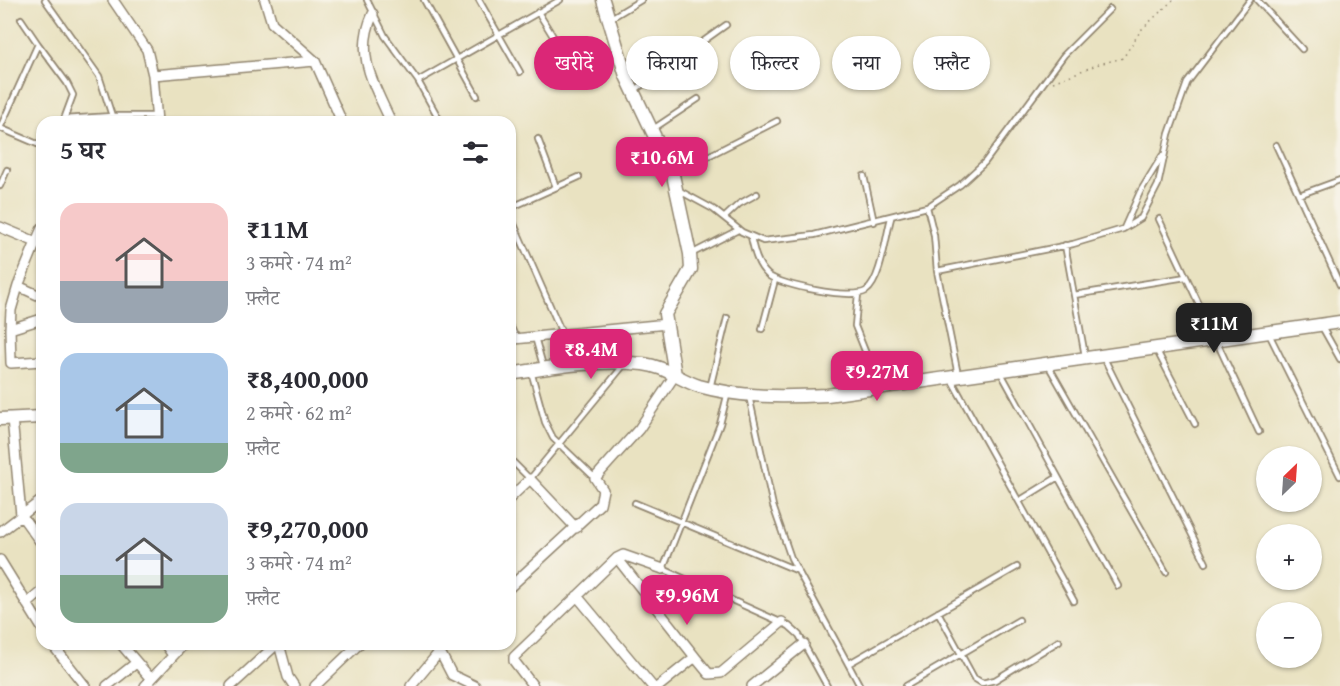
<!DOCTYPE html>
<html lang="hi">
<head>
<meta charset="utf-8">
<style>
	:root { --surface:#fff; --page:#f7f7f7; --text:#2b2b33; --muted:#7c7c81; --accent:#db2777 }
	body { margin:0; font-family:"Gentium Book Plus","Noto Serif Devanagari",serif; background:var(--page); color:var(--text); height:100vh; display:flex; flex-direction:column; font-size:22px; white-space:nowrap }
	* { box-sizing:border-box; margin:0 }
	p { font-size:20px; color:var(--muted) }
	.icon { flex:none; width:33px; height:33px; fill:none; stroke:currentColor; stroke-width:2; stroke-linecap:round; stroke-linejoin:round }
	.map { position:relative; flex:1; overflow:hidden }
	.drawer { position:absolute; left:36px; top:116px; width:480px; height:534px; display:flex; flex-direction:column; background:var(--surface); border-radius:18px; box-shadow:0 2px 4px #0004 }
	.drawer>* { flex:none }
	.banner { position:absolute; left:534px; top:36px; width:570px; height:54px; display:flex; gap:12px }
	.needle { width:39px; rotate:25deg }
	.controls { position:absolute; left:1256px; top:446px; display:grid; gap:12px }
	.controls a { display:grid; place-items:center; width:66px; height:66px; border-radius:50%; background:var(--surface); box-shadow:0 2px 4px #0004; font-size:30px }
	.price { position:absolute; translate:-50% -51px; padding:0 14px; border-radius:12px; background:var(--accent); color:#fff; font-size:20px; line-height:39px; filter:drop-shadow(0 2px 3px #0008) }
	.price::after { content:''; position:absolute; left:50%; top:36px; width:18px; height:14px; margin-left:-9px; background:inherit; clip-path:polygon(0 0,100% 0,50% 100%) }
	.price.selected { background:#222; color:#fff }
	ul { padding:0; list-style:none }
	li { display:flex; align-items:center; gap:18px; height:150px; padding:0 24px }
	li span { display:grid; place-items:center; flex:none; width:168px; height:120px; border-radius:18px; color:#555 }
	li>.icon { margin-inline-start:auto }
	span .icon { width:72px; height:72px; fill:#fffc; stroke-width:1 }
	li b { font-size:26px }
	h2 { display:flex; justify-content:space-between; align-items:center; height:72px; padding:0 24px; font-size:26px }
	.pill { padding:0 21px; border-radius:27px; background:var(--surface); box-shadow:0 2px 4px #0004; font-size:21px; line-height:54px }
	.pill.selected { background:var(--accent); color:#fff }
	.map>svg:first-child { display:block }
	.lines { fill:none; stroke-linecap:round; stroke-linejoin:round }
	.lane-casing { stroke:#928670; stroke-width:8 }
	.street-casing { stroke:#928670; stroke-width:12 }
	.secondary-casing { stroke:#928670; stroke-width:15 }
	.path { stroke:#928670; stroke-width:1.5; stroke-dasharray:1.5 4.5; stroke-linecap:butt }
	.lane { stroke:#fff; stroke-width:4.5 }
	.street { stroke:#fff; stroke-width:9 }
	.secondary { stroke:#fff; stroke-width:12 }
</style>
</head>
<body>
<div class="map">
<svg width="1340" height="686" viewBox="0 0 1340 686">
	<rect width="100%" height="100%" fill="#f7f3e8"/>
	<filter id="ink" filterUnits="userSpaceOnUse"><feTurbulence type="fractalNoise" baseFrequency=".0167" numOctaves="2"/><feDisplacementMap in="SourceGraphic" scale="12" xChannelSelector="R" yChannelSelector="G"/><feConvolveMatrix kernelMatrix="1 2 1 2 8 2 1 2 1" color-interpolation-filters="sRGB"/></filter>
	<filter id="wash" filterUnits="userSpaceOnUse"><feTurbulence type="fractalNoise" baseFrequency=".008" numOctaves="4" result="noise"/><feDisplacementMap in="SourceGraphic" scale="24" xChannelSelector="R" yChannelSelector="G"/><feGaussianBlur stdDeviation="1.35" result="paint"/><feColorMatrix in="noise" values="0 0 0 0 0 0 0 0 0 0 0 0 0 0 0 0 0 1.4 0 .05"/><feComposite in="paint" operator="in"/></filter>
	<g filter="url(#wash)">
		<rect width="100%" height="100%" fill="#e9e2c1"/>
	</g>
	<g filter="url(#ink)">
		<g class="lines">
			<g class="lane-casing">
				<path id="lane" d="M 45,0 L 99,76 L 112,116 L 156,116
					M 367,0 L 385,36 L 418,81
					M 424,0 L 477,96
					M 479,0 L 520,72
					M 1257,0 L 1302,49
					M 538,12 L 559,46
					M 611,18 L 641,0
					M 21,19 L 38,44
					M 635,90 L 726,25
					M 438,117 L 418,81 L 560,0
					M 64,119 L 112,116
					M 0,128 L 38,44 L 67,83 L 73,95 L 63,122
					M 0,128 L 42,146
					M 653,129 L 698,99
					M 538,139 L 556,187
					M 1276,145 L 1340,285
					M 673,174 L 777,121
					M 864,176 L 874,222
					M 0,186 L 7,170
					M 678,190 L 713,209 L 742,232 L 763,241 L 814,235 L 927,207 L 960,185 L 985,162 L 1064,55 L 1110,9
					M 1299,195 L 1340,180
					M 927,207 L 934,235 L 937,271 L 958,375
					M 510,208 L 579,177
					M 510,215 L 562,333
					M 725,217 L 739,204 L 757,194
					M 1159,219 L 1259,432
					M 1124,228 L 1140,192 L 1162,156
					M 751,237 C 754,251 757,265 768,275 C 779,285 852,300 866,291 C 881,281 886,235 891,218
					M 1065,245 L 1085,356
					M 693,253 L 738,230
					M 937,271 L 1073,244 L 1123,229 L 1141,218 L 1158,185 L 1169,134 L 1187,83 L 1250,0
					M 858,294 L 855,326 L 867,356 L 872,387
					M 1074,295 L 1186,277
					M 1322,327 L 1340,359
					M 762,329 L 775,280
					M 1269,334 L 1340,476
					M 535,337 L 543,366
					M 1156,349 L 1195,424
					M 1103,356 L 1206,563
					M 1048,365 L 1166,572
					M 531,371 L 545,422 L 553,438 L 595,478
					M 1001,373 L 1118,586
					M 951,379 L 1074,601
					M 710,388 L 727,318
					M 728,392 L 720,424 L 663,569 L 789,626 L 799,635 L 827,686
					M 749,396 L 773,506 L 791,558 L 860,686
					M 510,459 L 530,479 L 623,366
					M 1019,501 L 1058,477
					M 635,503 L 796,570
					M 938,612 L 974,678 L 982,683 L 995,680 L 1059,641
					M 848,664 L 1017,567
					M 906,686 L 1019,620"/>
			</g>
			<g class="street-casing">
				<path id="street" d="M 113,0 L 147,50 L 153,75
					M 265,0 L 272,23 L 315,61 L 342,122
					M 373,14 C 354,55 374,84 391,122
					M 157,122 L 153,75 L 315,61
					M 0,227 L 36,242 L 18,286 L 42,297
					M 36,242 L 42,228
					M 42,319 L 10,329 L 11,363 L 42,361
					M 10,329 L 11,310 L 18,286
					M 510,330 L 514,339 L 667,324
					M 12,418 L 21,515 L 42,544
					M 510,498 L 530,479 L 576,528
					M 0,532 L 42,500
					M 617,558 L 695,657 L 659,686
					M 0,560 L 42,628
					M 510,587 L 600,504 L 603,490 L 595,478 L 639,429 L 675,375
					M 577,596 L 652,686
					M 27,604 L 42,591
					M 52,644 L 85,686
					M 121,644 L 151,679
					M 165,644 L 173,655
					M 279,644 L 288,677 L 294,686
					M 439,650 L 452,675 L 475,686
					M 695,657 L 709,674 L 721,673 L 782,622
					M 107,686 L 136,663
					M 145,686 L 184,644
					M 231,686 L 277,644
					M 315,686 L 359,644
					M 411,686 L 446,644
					M 533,686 L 514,661 L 514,657 L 617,558 L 623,555 L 663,569
					M 752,686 L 804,644"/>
			</g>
			<g class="secondary-casing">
				<path id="secondary" d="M 603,0 L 626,76 L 673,175 L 690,254 L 691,269 L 665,314 L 675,375
					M 510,374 C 553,367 600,359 643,364 C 664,366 680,380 699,386 C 741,398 783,397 827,395 L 1340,322
					M 0,419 L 42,417"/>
			</g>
			<path class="path" d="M 1053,82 L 1099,64 L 1123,58 L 1141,30 L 1173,0"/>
			<use href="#lane" class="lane"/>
			<use href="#street" class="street"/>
			<use href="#secondary" class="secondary"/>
		</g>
	</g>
</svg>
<div class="controls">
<a><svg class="needle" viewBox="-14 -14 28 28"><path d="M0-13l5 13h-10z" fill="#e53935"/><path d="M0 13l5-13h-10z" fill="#7c7c81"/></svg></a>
<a>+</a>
<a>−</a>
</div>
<b class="price" style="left:662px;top:188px">₹10.6M</b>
<b class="price selected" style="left:1214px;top:354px">₹11M</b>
<b class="price" style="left:591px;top:380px">₹8.4M</b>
<b class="price" style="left:877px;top:402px">₹9.27M</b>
<b class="price" style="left:687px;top:626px">₹9.96M</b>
<div class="banner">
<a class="pill selected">खरीदें</a>
<a class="pill">किराया</a>
<a class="pill">फ़िल्टर</a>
<a class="pill">नया</a>
<a class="pill">फ़्लैट</a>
</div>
<section class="drawer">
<h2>5 घर<svg class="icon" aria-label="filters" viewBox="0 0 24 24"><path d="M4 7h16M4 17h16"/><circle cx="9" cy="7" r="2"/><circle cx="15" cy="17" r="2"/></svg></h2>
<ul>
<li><span style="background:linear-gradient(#f6c9c9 65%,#9aa5b1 0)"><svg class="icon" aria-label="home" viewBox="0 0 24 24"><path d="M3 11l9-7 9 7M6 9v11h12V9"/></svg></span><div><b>₹11M</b><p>3 कमरे · 74 m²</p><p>फ़्लैट</p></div></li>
<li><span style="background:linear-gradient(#a9c7e8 75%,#7fa58c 0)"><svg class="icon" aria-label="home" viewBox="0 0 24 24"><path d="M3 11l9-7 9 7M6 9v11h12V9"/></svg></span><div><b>₹8,400,000</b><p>2 कमरे · 62 m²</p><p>फ़्लैट</p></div></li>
<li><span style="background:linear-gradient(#c9d6e8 60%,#7fa58c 0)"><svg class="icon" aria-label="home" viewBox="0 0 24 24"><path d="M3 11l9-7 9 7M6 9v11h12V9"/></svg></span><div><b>₹9,270,000</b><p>3 कमरे · 74 m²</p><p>फ़्लैट</p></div></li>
</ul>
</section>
</div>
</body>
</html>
